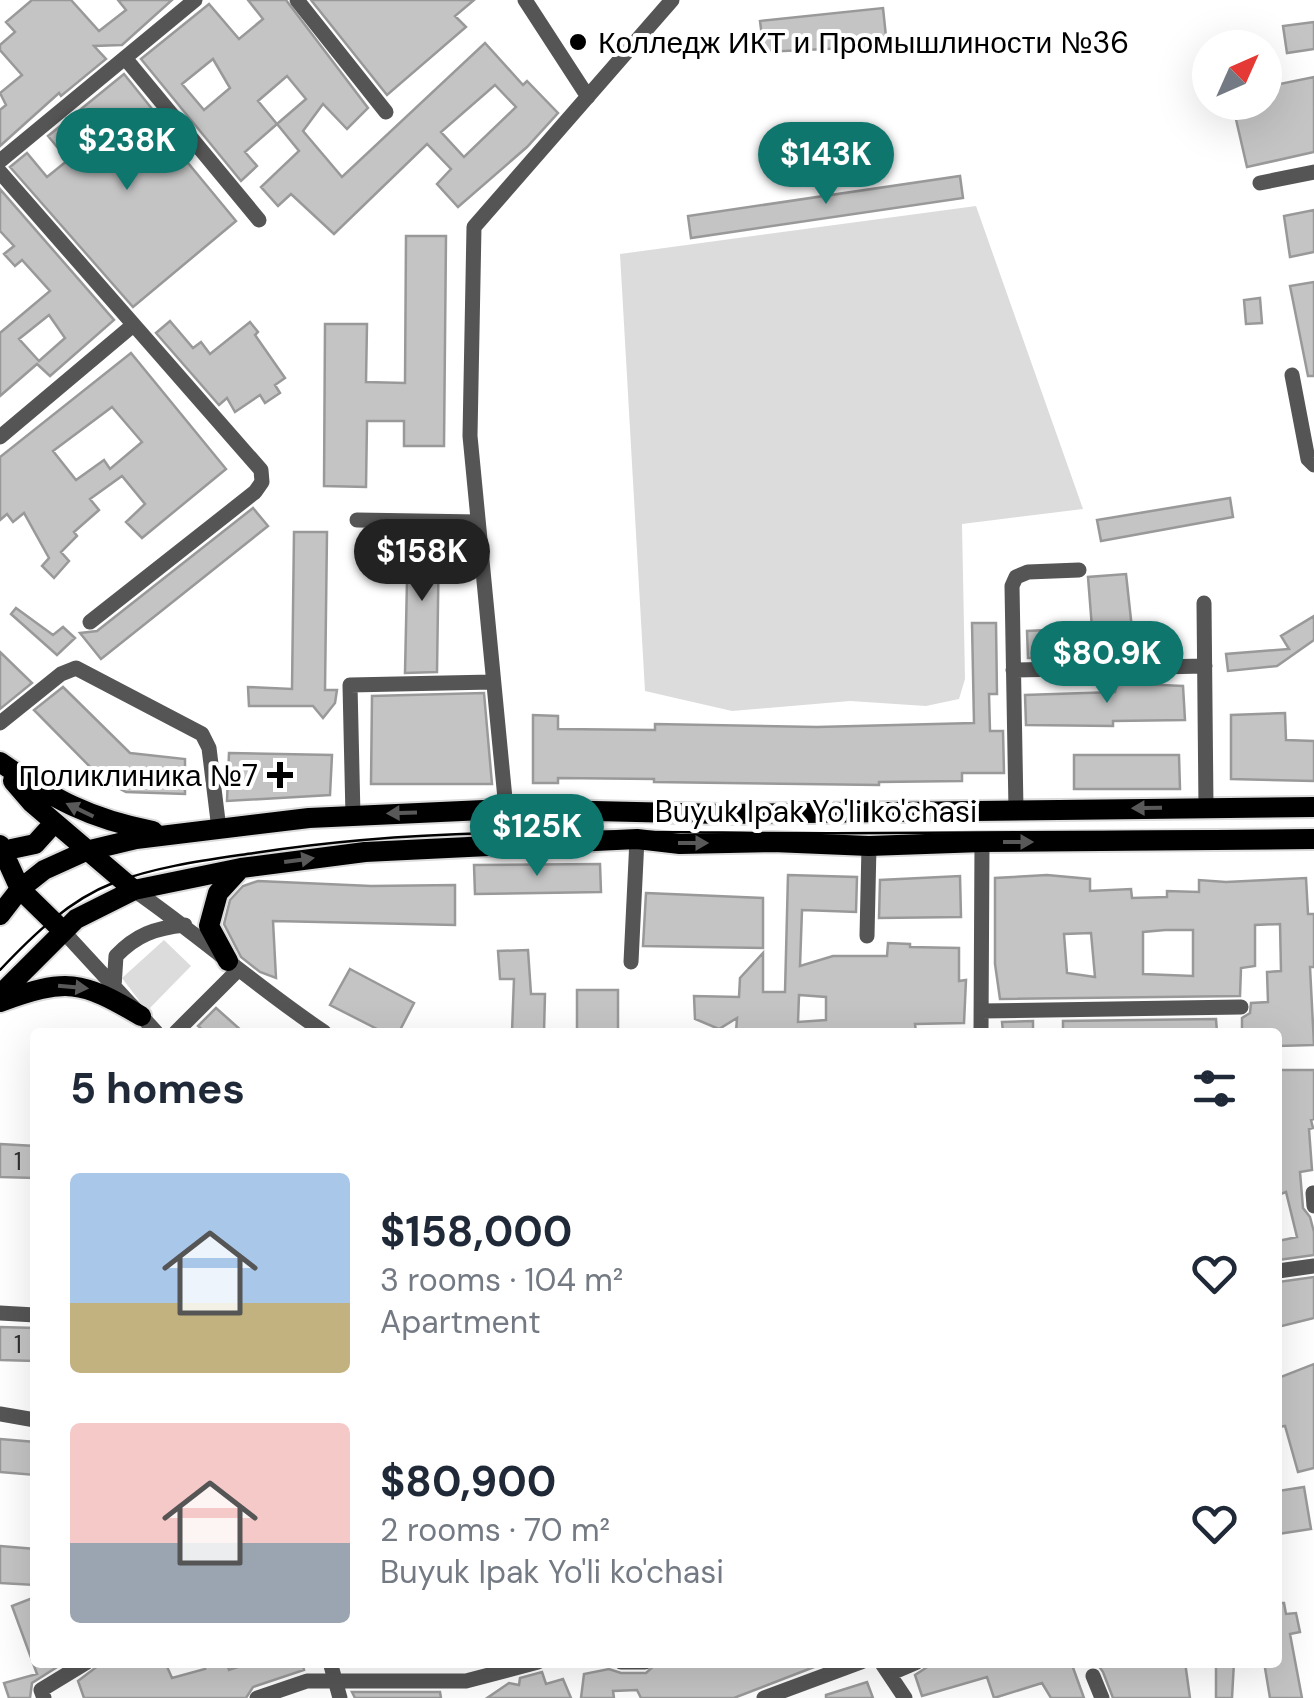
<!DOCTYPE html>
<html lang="en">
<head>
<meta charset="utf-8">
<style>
	:root { --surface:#fff; --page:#f6f6f7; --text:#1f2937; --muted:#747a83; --accent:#0f766e }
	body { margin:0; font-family:"DM Sans",sans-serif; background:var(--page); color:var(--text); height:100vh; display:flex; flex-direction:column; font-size:38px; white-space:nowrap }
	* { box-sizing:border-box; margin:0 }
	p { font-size:32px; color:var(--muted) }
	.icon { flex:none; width:55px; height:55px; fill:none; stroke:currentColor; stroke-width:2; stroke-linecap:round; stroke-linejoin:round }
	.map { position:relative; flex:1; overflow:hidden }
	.panel { position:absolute; left:30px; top:1028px; width:1252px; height:640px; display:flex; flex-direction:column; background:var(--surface); border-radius:10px; box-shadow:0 10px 40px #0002 }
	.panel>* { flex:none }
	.needle { width:65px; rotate:45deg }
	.buttons { position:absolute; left:1192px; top:30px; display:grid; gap:20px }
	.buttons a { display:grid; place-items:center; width:90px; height:90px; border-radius:50%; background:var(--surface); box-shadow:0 10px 40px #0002; font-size:50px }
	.price { position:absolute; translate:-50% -85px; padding:0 22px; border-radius:35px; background:var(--accent); color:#fff; font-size:32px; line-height:65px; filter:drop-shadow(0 2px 5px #0008) }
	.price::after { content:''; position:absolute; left:50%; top:60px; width:30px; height:22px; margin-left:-15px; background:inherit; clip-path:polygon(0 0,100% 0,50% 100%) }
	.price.selected { background:#222; color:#fff }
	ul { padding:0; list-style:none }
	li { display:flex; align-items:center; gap:30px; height:250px; padding:0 40px }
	li span { display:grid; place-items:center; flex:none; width:280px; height:200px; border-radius:10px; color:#555 }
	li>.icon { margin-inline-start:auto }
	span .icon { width:120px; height:120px; fill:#fffc; stroke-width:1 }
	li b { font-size:42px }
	h2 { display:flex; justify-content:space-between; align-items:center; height:120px; padding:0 40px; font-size:42px }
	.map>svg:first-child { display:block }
	.green { fill:#dcdcdc }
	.building { fill:#c4c4c4; stroke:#999; stroke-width:2.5; fill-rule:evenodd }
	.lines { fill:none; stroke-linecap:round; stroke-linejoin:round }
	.major-casing { stroke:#dbdbdb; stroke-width:24 }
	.minor { stroke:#555; stroke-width:15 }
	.major { stroke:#000; stroke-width:20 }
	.tram { stroke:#000; stroke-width:2.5 }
	.oneway { fill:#595959 }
	.poi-dot { fill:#000; stroke:#fff; stroke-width:4 }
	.labels { text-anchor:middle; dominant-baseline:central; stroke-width:8; stroke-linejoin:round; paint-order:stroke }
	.number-label { font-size:25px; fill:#313131 }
	.poi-label { font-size:30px; fill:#000; stroke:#fff; text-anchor:start }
	.street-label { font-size:30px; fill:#000; stroke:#fff }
</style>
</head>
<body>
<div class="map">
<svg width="1314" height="1698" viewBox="0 0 1314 1698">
	<rect width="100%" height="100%" fill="#fff"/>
	<path class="green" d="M 976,206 L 1083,509 L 962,524 L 965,679 L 959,699 L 926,706 L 850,701 L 732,711 L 645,691 L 620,254 Z
		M 164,940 L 191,966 L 147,1011 L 122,978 Z"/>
	<path class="building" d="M 32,0 L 71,0 L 99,31 L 126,10 L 118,0 L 172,0 L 122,45 L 94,46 L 106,59 L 61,96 L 59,93 L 0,146 L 0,110 L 6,105 L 0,93 L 22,75 L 0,50 L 0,45 L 15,32 L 6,22 Z
		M 248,0 L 286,0 L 368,108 L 347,129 L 323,104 L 303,131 L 342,177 L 485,43 L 523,85 L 527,81 L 558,113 L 527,147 L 458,207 L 437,184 L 451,169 L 427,144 L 334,234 L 291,194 L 278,206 L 261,187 L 299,151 L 277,124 L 306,99 L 287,76 L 258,101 L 277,124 L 245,152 L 257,166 L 241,181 L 141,59 L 209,4 L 239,39 L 263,19 ZM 213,59 L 230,88 L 204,110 L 182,84 ZM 495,85 L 516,107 L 464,157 L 441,132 Z
		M 311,0 L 474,0 L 455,16 L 466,27 L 387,95 Z
		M 883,8 L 887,46 L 764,52 L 760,21 Z
		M 1314,22 L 1314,49 L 1287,53 L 1283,26 Z
		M 124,74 L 165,125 L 160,129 L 236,221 L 133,307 L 10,167 L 27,153 L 47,177 L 68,160 L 48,136 Z
		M 1314,77 L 1314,152 L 1247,167 L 1232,102 L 1265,102 L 1265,87 Z
		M 960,176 L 963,198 L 691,238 L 688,216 Z
		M 0,189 L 114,320 L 50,376 L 37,364 L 0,396 L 0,333 L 50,291 L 22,260 L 15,266 L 4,254 L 14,246 L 0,231 ZM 49,315 L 65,338 L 39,361 L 19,339 Z
		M 1314,210 L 1314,252 L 1290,257 L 1284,216 Z
		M 406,236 L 446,236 L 444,446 L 404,446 L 404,421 L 367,421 L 366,487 L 324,486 L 325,324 L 367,324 L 366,382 L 405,383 Z
		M 1314,282 L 1314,376 L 1308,376 L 1290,286 Z
		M 1260,298 L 1262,323 L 1246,324 L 1244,300 Z
		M 170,321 L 193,348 L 201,342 L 210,354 L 250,322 L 258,332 L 255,335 L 285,378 L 275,385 L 280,393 L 265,403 L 260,395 L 235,412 L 227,398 L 219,405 L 156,333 Z
		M 131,353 L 226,469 L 142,538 L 126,522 L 145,504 L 122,476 L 90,499 L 99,510 L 74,532 L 77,536 L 61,552 L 69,561 L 54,578 L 42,566 L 49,558 L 24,513 L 13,522 L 7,514 L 0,520 L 0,457 ZM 112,407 L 142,442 L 110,469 L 104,460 L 76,480 L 53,451 Z
		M 1230,498 L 1233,517 L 1101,541 L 1097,520 Z
		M 253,508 L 268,526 L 101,659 L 80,633 L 97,631 Z
		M 294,532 L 327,532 L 325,690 L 337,690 L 335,703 L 323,718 L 313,706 L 249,706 L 248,687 L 292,689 Z
		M 408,535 L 439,536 L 437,672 L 405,673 Z
		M 1126,574 L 1135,656 L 1028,658 L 1027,631 L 1092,628 L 1088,577 Z
		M 16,608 L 53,635 L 63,627 L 75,638 L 57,655 L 11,614 Z
		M 1314,616 L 1314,640 L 1277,666 L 1228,671 L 1226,654 L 1289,649 L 1281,636 Z
		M 972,623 L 996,623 L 997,694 L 989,694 L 990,731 L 1003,731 L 1004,773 L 962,773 L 962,781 L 879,782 L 879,785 L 654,782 L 654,779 L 558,778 L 558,783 L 533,783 L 533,715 L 558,716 L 558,729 L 655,730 L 655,724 L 817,727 L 974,723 Z
		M 0,652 L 32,683 L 0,709 Z
		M 1117,683 L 1183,686 L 1185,720 L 1113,721 L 1113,726 L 1026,725 L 1025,695 L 1115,692 Z
		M 63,687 L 130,753 L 185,759 L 185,794 L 126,792 L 103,780 L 34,710 Z
		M 484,693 L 492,784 L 371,784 L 372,696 Z
		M 1285,713 L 1286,740 L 1314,741 L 1314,781 L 1231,779 L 1231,715 Z
		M 229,753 L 332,755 L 330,795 L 227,801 Z
		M 1074,755 L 1179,755 L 1180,789 L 1074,789 Z
		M 600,864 L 601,892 L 475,894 L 474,865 Z
		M 788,875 L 857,877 L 856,912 L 802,910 L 800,966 L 833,956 L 887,956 L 888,943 L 910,944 L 910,947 L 959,948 L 959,981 L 966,980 L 964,1023 L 915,1024 L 916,1032 L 736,1032 L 737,1018 L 719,1029 L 695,1019 L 694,996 L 739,997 L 740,978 L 763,953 L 763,992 L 785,992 ZM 799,995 L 826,997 L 826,1020 L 798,1022 Z
		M 1047,875 L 1090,879 L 1090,891 L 1131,889 L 1132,898 L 1167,897 L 1167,891 L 1199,892 L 1199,880 L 1226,882 L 1306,878 L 1308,914 L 1314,914 L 1314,967 L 1310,967 L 1314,1045 L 1278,1046 L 1278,1032 L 1242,1032 L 1242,1018 L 1250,1013 L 1251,1003 L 1268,1002 L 1267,972 L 1281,971 L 1280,924 L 1255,925 L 1255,966 L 1241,968 L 1240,996 L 1000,999 L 995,964 L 995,878 ZM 1165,930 L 1193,930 L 1193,976 L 1143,974 L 1143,932 ZM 1091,933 L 1095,977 L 1067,973 L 1064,934 Z
		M 960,876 L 961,917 L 879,918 L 880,880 Z
		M 258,881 L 371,886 L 455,885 L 455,925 L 273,921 L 276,978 L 260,972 L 241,957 L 224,924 L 230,900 L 243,886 Z
		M 646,893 L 763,898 L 763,948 L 643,946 Z
		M 528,950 L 531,994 L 545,994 L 544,1032 L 512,1032 L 514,979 L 500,979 L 498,951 Z
		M 350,969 L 414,1003 L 399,1032 L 383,1032 L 330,1005 Z
		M 577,990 L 618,990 L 618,1032 L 577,1032 Z
		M 216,1008 L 243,1032 L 205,1032 L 198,1026 Z
		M 1216,1019 L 1217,1032 L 1063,1032 L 1063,1021 Z
		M 1033,1021 L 1033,1032 L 1003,1032 L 1002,1022 Z
		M 1278,1070 L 1314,1070 L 1314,1119 L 1311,1120 L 1313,1128 L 1309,1129 L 1312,1170 L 1300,1172 L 1303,1208 L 1310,1217 L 1314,1232 L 1314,1255 L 1278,1260 L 1278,1241 L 1297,1237 L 1286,1192 L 1278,1195 Z
		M 0,1144 L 35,1146 L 35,1178 L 0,1177 Z
		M 1314,1277 L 1314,1318 L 1278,1327 L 1278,1282 Z
		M 0,1327 L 35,1328 L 35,1361 L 0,1360 Z
		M 1314,1364 L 1314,1468 L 1298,1472 L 1285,1426 L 1278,1427 L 1278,1378 Z
		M 0,1439 L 35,1442 L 35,1475 L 0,1472 Z
		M 1304,1487 L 1311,1529 L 1278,1534 L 1278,1491 Z
		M 0,1546 L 35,1549 L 35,1585 L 0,1583 Z
		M 35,1597 L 35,1662 L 65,1662 L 32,1683 L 30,1698 L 9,1698 L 4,1683 L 37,1674 L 12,1606 Z
		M 1278,1603 L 1284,1603 L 1286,1614 L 1296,1613 L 1300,1632 L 1290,1634 L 1302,1698 L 1270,1698 L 1264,1662 L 1278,1662 Z
		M 103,1662 L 165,1662 L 172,1678 L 205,1669 L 203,1662 L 226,1662 L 229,1670 L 252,1662 L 302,1662 L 304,1670 L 253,1687 L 246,1698 L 84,1698 L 78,1681 Z
		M 658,1662 L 827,1662 L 734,1698 L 641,1698 L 637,1690 L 613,1691 L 614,1698 L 581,1698 L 584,1674 L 609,1669 L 621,1673 L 646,1673 Z
		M 935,1662 L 1071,1662 L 1084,1698 L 1051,1698 L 1042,1683 L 994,1698 L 987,1677 L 922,1696 L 915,1675 Z
		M 1096,1662 L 1185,1662 L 1190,1698 L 1113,1698 L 1103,1672 Z
		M 1216,1662 L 1234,1662 L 1232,1698 L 1216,1698 Z
		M 542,1672 L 546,1684 L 563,1679 L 571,1698 L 487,1698 L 509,1683 L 519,1685 L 520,1678 Z
		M 867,1682 L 873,1698 L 826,1698 L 826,1695 Z
		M 352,1692 L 440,1692 L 441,1698 L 355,1698 Z"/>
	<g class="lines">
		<g class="major-casing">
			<path id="major" d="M 0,762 C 53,799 90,819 153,831
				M 13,781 L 32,803 L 134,890
				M 0,845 L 20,889 L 62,930
				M 2,851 L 35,844 L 54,823
				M 0,915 L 20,889 L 44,870 L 86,851 L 136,839 L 309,818 L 506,809 L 722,814 L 1314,807
				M 228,961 L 209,926 L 218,893 L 240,869
				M 0,995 L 76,919 L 134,890 L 241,868 L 365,852 L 637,839 L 680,844 L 773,842 L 869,846 L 982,842 L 1314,839
				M 0,1002 C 66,978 81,980 141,1016"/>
		</g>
		<path class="minor" d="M 297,0 L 386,112
			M 525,0 L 588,97
			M 125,58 L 259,220
			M 0,161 L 195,0
			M 0,172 L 261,470 L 262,482 L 255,492 L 90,622
			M 1260,183 L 1314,172
			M 1292,375 L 1308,459 L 1314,465
			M 0,437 L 132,326
			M 357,520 L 478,522
			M 1204,603 L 1206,807
			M 1013,670 L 1205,666
			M 0,723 L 61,674 L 76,668 L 202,734 L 209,748 L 219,829
			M 506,809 L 470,436 L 474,227 L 672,0
			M 1016,809 L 1012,586 L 1016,577 L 1028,572 L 1079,570
			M 353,816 L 350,685 L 492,682
			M 134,890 C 199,935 258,988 324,1032
			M 62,930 L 156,1032
			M 867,936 L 869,846
			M 631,962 L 637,839
			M 114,987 L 116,956 C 136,935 155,928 185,925
			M 981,1011 L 1241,1007
			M 176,1032 L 237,971
			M 981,1032 L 982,842
			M 1313,1193 L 1314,1206
			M 1278,1271 L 1314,1266
			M 0,1313 L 35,1315
			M 0,1414 L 35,1420
			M 330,1662 L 340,1698
			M 621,1662 L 645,1662
			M 881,1662 L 905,1698
			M 889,1674 L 917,1662
			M 1093,1676 L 1102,1698
			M 44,1698 L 41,1690 L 87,1662
			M 257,1698 L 307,1681 L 466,1681 L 538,1662
			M 764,1698 L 861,1662"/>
		<use href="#major" class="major"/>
		<path class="tram" d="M 0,970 C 32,936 69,900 113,883 C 158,866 207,860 254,853 C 419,827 587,831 753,833 C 940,834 1127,831 1314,831"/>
	</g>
	<defs><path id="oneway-solid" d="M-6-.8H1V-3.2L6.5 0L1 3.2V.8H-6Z" transform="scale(2.5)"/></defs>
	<g class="oneway">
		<use href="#oneway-solid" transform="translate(1147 808) rotate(179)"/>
		<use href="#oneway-solid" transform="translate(80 810) rotate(-154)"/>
		<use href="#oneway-solid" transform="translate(402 813) rotate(178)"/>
		<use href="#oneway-solid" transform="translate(1018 842)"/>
		<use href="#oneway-solid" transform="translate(693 843)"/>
		<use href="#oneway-solid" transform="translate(299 860) rotate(-8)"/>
		<use href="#oneway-solid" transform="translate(73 987) rotate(5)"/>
	</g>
	<g class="poi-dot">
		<circle cx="578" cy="42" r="10"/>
		<path d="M275 760h10v10h10v10h-10v10h-10v-10h-10v-10h10z"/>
	</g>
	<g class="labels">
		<g class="number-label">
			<text x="18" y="1161">1</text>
			<text x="18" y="1344">1</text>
		</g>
		<g class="poi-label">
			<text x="598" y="42">Колледж ИКТ и Промышлиности №36</text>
			<text x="258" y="775" text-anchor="end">Поликлиника №7</text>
		</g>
		<g class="street-label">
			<text x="816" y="811">Buyuk Ipak Yo'li ko'chasi</text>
		</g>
	</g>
</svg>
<div class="buttons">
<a><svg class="needle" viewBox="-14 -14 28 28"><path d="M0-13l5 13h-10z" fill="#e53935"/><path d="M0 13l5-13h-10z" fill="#747a83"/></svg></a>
</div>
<b class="price" style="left:127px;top:193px">$238K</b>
<b class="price" style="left:826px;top:207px">$143K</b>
<b class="price selected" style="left:422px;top:604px">$158K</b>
<b class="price" style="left:1107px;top:706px">$80.9K</b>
<b class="price" style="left:537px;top:879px">$125K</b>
<section class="panel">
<h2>5 homes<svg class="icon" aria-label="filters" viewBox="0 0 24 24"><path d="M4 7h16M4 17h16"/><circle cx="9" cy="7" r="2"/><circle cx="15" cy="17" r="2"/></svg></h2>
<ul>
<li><span style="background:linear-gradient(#a9c7e8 65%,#c2b280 0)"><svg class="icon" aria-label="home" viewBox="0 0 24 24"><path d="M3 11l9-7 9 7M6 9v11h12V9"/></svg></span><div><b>$158,000</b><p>3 rooms · 104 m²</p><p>Apartment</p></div><svg class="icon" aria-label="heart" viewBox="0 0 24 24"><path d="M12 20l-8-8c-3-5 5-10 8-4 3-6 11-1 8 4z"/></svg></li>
<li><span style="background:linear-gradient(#f6c9c9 60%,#9aa5b1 0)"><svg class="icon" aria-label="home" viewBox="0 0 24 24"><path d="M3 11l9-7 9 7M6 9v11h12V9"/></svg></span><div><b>$80,900</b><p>2 rooms · 70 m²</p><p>Buyuk Ipak Yo'li ko'chasi</p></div><svg class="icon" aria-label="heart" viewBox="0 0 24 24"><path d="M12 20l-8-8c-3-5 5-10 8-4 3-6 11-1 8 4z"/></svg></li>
</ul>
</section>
</div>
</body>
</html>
